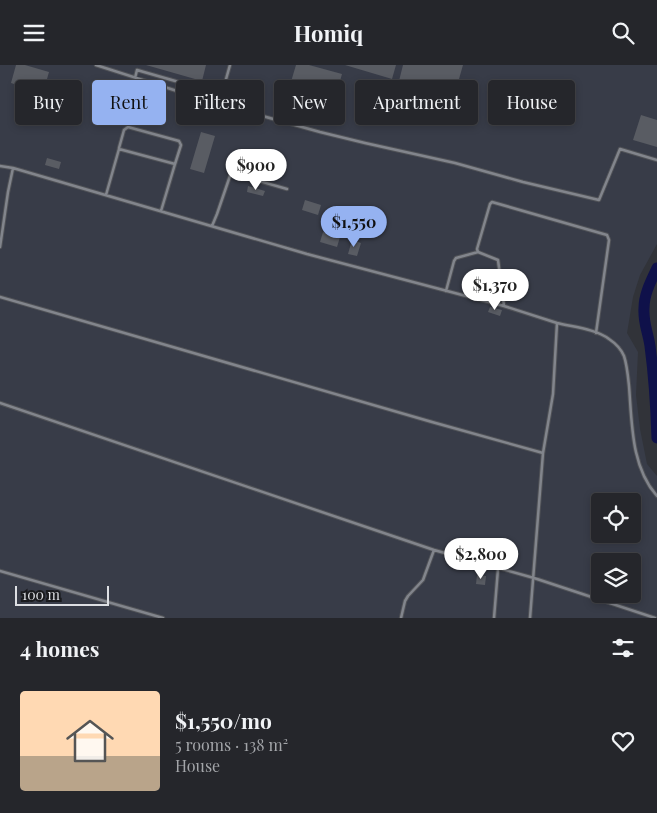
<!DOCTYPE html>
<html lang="en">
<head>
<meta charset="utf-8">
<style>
	:root { --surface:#25262b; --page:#313237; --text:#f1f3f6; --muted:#a3a5a9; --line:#424347; --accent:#95b2f1 }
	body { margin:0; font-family:"Playfair Display",serif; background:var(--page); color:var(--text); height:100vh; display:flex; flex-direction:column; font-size:19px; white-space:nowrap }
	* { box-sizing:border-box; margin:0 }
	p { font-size:16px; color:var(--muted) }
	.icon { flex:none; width:28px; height:28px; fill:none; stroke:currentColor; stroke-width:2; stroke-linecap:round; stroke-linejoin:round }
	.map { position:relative; height:553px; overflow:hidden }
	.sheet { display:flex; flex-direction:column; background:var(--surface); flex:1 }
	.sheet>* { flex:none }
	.guide { position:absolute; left:15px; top:15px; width:628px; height:45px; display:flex; gap:10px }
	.buttons { position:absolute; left:591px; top:428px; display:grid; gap:10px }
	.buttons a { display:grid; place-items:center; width:50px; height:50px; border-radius:5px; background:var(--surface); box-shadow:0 2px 8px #0003,0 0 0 1px var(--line); font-size:25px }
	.scale { position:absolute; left:15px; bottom:12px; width:94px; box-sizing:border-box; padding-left:5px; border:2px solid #dddfe3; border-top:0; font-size:14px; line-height:18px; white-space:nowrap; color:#dddfe3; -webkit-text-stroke:4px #1a1b1e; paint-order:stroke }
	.price { position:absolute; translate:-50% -42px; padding:0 11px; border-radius:18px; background:#fff; color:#222; font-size:16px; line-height:32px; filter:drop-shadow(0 1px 2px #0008) }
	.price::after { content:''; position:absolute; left:50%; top:30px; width:15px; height:11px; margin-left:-8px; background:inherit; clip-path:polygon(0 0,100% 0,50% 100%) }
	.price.active { background:var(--accent); color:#111 }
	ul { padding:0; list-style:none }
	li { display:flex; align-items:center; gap:15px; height:125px; padding:0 20px }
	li+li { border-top:1px solid var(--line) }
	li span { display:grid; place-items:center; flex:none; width:140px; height:100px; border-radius:5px; color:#555 }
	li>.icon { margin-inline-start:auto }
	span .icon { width:60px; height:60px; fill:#fffc; stroke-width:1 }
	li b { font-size:21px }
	h2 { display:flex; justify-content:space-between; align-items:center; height:60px; padding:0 20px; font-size:21px }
	.chip { padding:0 18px; border-radius:5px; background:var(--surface); box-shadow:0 2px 8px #0003,0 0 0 1px var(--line); font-size:18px; line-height:45px }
	.chip.active { background:var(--accent); color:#111 }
	header { display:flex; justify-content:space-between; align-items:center; height:65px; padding:0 20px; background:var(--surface); font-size:22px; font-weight:700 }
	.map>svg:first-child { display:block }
	.built { fill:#383c48; fill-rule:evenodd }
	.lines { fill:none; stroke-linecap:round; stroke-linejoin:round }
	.river { stroke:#0f114a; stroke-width:11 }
	.building { fill:#595c63 }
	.lane-casing { stroke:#505257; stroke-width:4.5 }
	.lane { stroke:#82858c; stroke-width:2.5 }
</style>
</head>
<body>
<header><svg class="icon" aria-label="menu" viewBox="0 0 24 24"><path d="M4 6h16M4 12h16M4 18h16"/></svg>Homiq<svg class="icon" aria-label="search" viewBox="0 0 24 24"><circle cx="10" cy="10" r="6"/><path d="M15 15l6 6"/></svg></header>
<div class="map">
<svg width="657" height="553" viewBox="0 0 657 553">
	<rect width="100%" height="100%" fill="#313339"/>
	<path class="built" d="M 0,0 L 657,0 L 657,179 L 640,210 L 633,232 L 627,268 L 638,287 L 636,330 L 640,364 L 647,399 L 657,411 L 657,553 L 0,553 ZM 600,436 L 632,436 L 632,469 L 600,469 ZM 600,496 L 632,496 L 632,529 L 600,529 Z"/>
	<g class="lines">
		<path class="river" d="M 657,203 C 651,216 644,229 644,243 C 643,258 648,267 650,281 C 654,311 656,342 657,373"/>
	</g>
	<path class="building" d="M 16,0 L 25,0 L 49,7 L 43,28 L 11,18 Z
		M 146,0 L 206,0 L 202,16 Z
		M 296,0 L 309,0 L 342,9 L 340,16 L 342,16 L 338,30 L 314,23 L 313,26 L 290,20 Z
		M 345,0 L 396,0 L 392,14 Z
		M 403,0 L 463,0 L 457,21 L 450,19 L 447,30 L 399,16 Z
		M 45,39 L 66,45 L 63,56 L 58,55 L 57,58 L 41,53 Z
		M 641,50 L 657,55 L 657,82 L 633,75 Z
		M 201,67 L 215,71 L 204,108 L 190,104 Z
		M 47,93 L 61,97 L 59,104 L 45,100 Z
		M 248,121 L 265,126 L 263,131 L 247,127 Z
		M 305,135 L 321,140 L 318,150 L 302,145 Z
		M 323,167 L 340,172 L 337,182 L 320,177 Z
		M 352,175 L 361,178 L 357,191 L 348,189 Z
		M 490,242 L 502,245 L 500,251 L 488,247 Z
		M 477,510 L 486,511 L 485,520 L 476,519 Z"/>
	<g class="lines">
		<g class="lane-casing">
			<path id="lane" d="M 96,0 L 205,35 L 320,67 L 365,78 L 455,98 L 523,117 L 599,135 L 620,84 L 657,95
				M 135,13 L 137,5 L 217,28 L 223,25 L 230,0
				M 119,83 L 124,65 L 128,62 L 179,76 L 181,80 L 175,99
				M 0,101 L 13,103 L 307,189 L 504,241 L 557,258 L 553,329 L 543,388 L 530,553
				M 106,130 L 119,84 L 175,99 L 161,146
				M 212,161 L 217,149 L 231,108 L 287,124
				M 0,182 L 8,127 L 13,103
				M 446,226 L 454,196 L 456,193 L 478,187
				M 0,232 L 432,357 L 543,388
				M 504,241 L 498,195 L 478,187 L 477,184 L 490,139 L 492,137 L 607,170 L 609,175 L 596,268
				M 557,258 C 573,262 596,264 609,274 C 615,278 621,284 624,291 C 627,300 628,311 629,321 C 632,358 631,402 657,431
				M 0,338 L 434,485 L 534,513 L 655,553
				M 0,506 L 163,553
				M 401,553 L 405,536 L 408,531 L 423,515 L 434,485
				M 494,553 L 498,504"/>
		</g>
		<use href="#lane" class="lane"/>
	</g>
</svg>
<div class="buttons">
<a><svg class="icon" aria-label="locate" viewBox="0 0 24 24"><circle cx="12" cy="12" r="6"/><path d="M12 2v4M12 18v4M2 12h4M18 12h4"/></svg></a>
<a><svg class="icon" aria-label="layers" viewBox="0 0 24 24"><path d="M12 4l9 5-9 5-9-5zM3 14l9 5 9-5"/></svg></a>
</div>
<div class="scale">100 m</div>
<b class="price" style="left:256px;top:126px">$900</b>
<b class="price active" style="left:354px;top:183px">$1,550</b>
<b class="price" style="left:495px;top:246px">$1,370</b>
<b class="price" style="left:481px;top:515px">$2,800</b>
<div class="guide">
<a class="chip">Buy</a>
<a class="chip active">Rent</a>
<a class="chip">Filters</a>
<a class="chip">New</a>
<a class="chip">Apartment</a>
<a class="chip">House</a>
</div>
</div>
<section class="sheet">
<h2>4 homes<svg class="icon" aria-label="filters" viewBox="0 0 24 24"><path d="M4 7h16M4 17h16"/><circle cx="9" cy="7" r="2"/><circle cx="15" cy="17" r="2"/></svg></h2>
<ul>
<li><span style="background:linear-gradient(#ffd9b3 65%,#b9a48a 0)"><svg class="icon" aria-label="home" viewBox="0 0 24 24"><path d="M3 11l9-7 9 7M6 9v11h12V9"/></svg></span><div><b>$1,550/mo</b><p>5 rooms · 138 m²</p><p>House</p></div><svg class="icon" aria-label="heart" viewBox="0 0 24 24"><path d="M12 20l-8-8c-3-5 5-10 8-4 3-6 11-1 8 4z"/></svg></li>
</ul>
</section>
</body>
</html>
